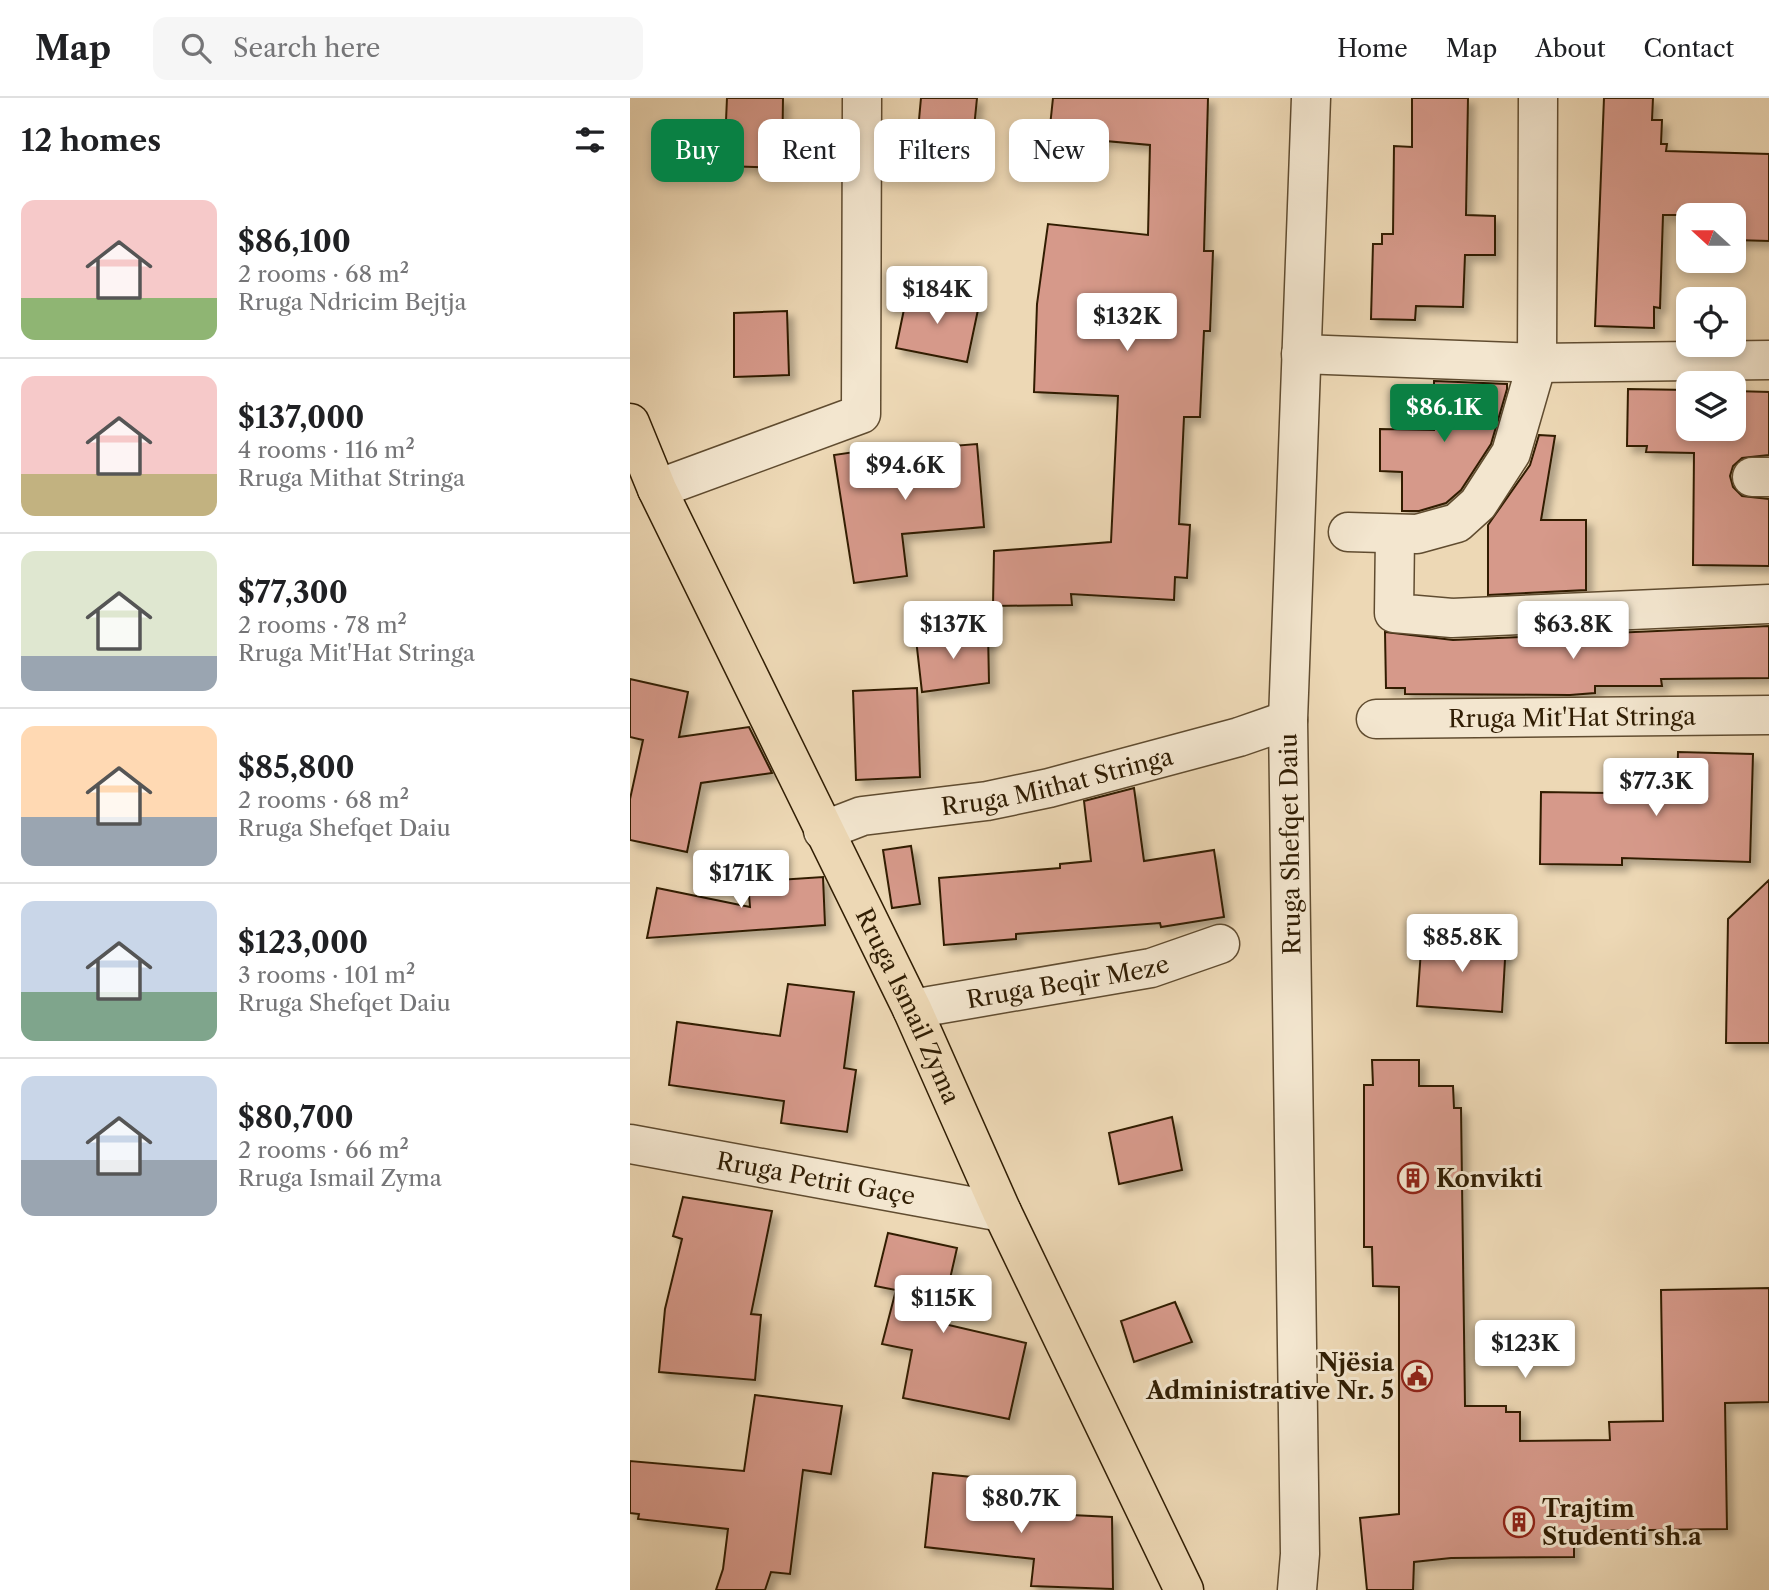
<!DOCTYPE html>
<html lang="en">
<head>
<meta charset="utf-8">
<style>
	:root { --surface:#fff; --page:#f6f6f6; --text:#202124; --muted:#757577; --line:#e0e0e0; --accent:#0b8043 }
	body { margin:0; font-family:"Libre Caslon Text",serif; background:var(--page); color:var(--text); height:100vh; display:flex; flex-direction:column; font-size:26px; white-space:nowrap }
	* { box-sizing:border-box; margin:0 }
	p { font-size:23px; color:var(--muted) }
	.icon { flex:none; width:38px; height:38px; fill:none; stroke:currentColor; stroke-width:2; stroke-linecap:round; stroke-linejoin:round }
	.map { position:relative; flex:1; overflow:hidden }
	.details { display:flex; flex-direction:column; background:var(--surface); width:630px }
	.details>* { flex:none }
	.banner { position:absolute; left:21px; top:21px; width:665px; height:63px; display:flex; gap:14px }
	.needle { width:46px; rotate:291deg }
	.buttons { position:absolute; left:1046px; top:105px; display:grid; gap:14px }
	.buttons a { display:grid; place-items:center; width:70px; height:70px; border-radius:14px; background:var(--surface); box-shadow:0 4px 10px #0003; font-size:35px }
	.price { position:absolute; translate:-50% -60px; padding:0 16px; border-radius:7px; background:#fff; color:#222; font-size:23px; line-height:46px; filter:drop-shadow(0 2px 4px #0008) }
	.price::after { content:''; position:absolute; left:50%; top:42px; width:21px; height:16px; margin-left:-10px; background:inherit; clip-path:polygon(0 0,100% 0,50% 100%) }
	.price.current { background:var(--accent); color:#fff }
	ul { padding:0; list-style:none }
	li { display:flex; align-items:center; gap:21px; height:175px; padding:0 21px }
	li+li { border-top:2px solid var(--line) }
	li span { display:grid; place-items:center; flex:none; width:196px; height:140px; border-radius:14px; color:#555 }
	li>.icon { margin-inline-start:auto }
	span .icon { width:84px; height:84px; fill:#fffc; stroke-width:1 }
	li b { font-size:30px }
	h2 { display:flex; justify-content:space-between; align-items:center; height:84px; padding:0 21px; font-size:30px }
	.tag { padding:0 24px; border-radius:14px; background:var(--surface); box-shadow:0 4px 10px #0003; font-size:24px; line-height:63px }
	.tag.current { background:var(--accent); color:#fff }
	header { display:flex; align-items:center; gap:42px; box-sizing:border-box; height:98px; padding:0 35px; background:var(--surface); border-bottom:2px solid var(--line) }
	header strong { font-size:33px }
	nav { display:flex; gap:38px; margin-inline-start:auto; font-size:24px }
	.search { width:490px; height:63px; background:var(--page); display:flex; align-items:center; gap:18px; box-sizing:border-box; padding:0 24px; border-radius:14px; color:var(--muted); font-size:26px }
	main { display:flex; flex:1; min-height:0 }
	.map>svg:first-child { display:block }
	.building { fill:#d6998a; stroke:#311e04; stroke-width:2; filter:url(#shadow) }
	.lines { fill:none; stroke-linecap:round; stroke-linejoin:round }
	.minor-casing { stroke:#604c30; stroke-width:41 }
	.major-casing { stroke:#311e04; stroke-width:41 }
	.minor { stroke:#f3e6cf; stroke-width:38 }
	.major { stroke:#edd8b5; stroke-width:38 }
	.labels { text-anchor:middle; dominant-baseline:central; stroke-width:6; stroke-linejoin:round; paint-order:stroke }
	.street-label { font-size:24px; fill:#311e04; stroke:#f3e6cf }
	.poi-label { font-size:24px; font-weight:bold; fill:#311e04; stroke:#f3e6cf; text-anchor:start }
</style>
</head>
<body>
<header>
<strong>Map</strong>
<div class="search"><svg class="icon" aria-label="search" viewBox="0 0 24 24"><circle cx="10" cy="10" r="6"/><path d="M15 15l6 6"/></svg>Search here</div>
<nav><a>Home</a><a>Map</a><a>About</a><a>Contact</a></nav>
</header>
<main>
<section class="details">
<h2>12 homes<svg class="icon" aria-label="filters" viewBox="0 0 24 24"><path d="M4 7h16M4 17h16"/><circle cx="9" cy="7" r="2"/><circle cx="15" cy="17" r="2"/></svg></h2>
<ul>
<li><span style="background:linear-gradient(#f6c9c9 70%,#8fb573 0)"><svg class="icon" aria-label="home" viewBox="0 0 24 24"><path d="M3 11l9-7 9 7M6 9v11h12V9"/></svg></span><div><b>$86,100</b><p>2 rooms · 68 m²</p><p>Rruga Ndricim Bejtja</p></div></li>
<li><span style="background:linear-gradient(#f6c9c9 70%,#c2b280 0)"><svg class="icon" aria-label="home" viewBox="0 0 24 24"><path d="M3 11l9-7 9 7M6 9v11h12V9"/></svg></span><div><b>$137,000</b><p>4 rooms · 116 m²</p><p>Rruga Mithat Stringa</p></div></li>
<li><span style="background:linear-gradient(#dfe7d0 75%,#9aa5b1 0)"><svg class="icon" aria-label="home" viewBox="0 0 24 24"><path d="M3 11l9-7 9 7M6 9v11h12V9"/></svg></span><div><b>$77,300</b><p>2 rooms · 78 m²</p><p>Rruga Mit'Hat Stringa</p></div></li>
<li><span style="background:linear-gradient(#ffd9b3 65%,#9aa5b1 0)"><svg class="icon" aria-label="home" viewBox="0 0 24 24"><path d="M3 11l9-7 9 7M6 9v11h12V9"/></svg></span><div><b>$85,800</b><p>2 rooms · 68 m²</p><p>Rruga Shefqet Daiu</p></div></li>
<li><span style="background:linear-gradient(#c9d6e8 65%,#7fa58c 0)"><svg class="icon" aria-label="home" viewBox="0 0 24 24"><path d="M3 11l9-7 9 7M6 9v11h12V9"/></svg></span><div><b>$123,000</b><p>3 rooms · 101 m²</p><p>Rruga Shefqet Daiu</p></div></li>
<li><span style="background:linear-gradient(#c9d6e8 60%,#9aa5b1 0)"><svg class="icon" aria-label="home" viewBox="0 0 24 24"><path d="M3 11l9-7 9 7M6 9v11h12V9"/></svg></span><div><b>$80,700</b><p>2 rooms · 66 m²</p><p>Rruga Ismail Zyma</p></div></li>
</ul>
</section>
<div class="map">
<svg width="1139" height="1492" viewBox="0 0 1139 1492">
	<defs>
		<filter id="shadow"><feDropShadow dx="6" dy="6" stdDeviation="3.5" flood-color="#0004"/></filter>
	</defs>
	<rect width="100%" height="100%" fill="#edd8b5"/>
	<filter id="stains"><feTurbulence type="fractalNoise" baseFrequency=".00286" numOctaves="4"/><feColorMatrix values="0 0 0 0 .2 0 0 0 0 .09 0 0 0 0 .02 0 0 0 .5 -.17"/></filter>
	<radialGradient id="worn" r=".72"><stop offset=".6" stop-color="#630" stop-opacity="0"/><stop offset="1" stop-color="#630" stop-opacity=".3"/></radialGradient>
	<path class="building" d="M 97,0 L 153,0 L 152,70 L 94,68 Z
		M 291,0 L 347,0 L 340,70 L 285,65 Z
		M 423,0 L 578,0 L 574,153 L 583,153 L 580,233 L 574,233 L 570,319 L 554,319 L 549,426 L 560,427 L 557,480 L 545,479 L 544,502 L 441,496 L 442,507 L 363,508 L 364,453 L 481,444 L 488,298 L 404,294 L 407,206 L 418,126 L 518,137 L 520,47 L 419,38 Z
		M 782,0 L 838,0 L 836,117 L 865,118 L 865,157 L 835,157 L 833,209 L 786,208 L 785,222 L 741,221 L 743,146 L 752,146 L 752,136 L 763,136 L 764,48 L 782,49 Z
		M 974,0 L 1023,0 L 1022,22 L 1032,22 L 1031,46 L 1037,46 L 1036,53 L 1139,56 L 1139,143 L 1104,142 L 1104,117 L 1033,117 L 1030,210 L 1024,209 L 1024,230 L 965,228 Z
		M 278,192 L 349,207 L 337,264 L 266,250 Z
		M 157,213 L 159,277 L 104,279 L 104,215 Z
		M 804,283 L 877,286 L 877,291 L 861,346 L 831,392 L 816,405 L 789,413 L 772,413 L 772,374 L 750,373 L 750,331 L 804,332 Z
		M 998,291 L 1059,292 L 1059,331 L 1104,331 L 1104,293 L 1139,294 L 1139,357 L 1112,360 L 1103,368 L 1100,378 L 1103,389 L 1112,398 L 1139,401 L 1139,468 L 1063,467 L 1064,355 L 1016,354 L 1017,348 L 997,348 Z
		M 909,337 L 925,338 L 911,422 L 956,422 L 956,492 L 858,497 L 858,427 L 900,367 Z
		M 347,346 L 354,429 L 272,436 L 277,478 L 224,485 L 204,357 L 258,349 L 259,353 Z
		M 1139,528 L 1139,580 L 1031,581 L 1032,588 L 965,588 L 965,595 L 940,597 L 775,596 L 775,590 L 756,590 L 755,534 L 823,542 Z
		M 358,534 L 359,585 L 292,594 L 286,541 Z
		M 0,581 L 58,594 L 49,639 L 119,629 L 142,675 L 71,685 L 57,754 L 0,742 L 0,701 L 13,642 L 0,639 Z
		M 287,590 L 290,679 L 226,682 L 223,593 Z
		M 1048,654 L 1123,656 L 1120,764 L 992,760 L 992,767 L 910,766 L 911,694 L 1047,696 Z
		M 504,690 L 514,763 L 584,752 L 594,819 L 531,829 L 530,825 L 386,836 L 386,841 L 314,847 L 309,780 L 430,770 L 430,766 L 461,763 L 454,703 Z
		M 281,748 L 290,806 L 262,810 L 253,752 Z
		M 193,779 L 195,827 L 17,840 L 27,790 L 120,809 L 118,784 Z
		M 1139,782 L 1139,945 L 1096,945 L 1098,821 Z
		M 792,838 L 876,844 L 872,914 L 787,908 Z
		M 158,886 L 224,894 L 214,970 L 226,972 L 217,1034 L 151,1025 L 154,1003 L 39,987 L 47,924 L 150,938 Z
		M 742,962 L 789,962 L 789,988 L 823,988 L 824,1010 L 831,1010 L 835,1308 L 876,1308 L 876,1314 L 890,1314 L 890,1343 L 980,1342 L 979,1324 L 1033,1323 L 1031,1192 L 1139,1190 L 1139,1304 L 1095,1305 L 1097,1431 L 944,1433 L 944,1459 L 821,1460 L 784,1464 L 783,1492 L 737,1492 L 730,1420 L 769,1416 L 769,1189 L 743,1188 L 742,1149 L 734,1149 L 734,987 L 743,987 Z
		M 542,1019 L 552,1072 L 489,1086 L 479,1035 Z
		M 53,1099 L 142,1113 L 121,1216 L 131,1217 L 125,1282 L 29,1274 L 35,1211 L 52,1141 L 43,1138 Z
		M 258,1135 L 327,1150 L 310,1225 L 396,1245 L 379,1321 L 273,1300 L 282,1252 L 252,1246 L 266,1192 L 245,1188 Z
		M 545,1204 L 562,1244 L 504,1264 L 491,1223 Z
		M 125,1297 L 212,1308 L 201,1376 L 173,1372 L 160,1476 L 141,1474 L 135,1492 L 86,1492 L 93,1471 L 98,1431 L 8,1421 L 9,1416 L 0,1415 L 0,1363 L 114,1373 Z
		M 303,1375 L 361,1381 L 358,1413 L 482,1419 L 483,1491 L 401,1488 L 404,1461 L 295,1449 Z"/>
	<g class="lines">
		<g class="minor-casing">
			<g id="minor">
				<path d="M 671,256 L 907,265 L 1139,262"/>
				<path d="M 1122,379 L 1139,379"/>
				<path d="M 27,391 L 231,316 L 232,0"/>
				<path d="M 718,434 L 787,436 L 827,425 L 848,406 L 881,355 L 907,265 L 908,0"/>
				<path d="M 765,437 L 764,515 L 822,520 L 1139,506"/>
				<path id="s1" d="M 746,621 L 1139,617"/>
				<path id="s2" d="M 193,733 L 232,718 L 357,703 L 419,690 L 609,639 L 658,622"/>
				<path id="s3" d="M 282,911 L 521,870 L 590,846"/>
				<path id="s4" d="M 0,1046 L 372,1114"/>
				<path d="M 667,1492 L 670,1456 L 658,622 L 681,0"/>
			</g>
		</g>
		<g class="major-casing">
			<g id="major">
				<path id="s5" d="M 0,325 L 27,391 L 282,911 L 372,1114 L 554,1492"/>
			</g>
		</g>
		<use href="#minor" class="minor"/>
		<use href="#major" class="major"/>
	</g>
	<defs>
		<g id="building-ring" transform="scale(1.575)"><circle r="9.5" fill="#f3e6cf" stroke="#8f2418" stroke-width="1.5"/><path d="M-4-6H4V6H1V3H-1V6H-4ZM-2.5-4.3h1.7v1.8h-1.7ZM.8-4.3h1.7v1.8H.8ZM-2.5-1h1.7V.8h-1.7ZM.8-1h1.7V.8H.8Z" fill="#8f2418"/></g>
		<g id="civic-ring" transform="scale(1.575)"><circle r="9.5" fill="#f3e6cf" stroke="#8f2418" stroke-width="1.5"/><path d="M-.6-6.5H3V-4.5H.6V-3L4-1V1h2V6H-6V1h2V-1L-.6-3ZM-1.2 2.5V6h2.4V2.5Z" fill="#8f2418"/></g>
	</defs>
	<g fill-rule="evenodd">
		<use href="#building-ring" x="783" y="1080"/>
		<use href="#civic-ring" x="787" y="1278"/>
		<use href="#building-ring" x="889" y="1424"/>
	</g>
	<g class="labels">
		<g class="street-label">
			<text stroke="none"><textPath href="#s1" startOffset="196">Rruga Mit'Hat Stringa</textPath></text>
			<text stroke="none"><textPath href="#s2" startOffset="240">Rruga Mithat Stringa</textPath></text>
			<text transform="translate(660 746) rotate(-91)">Rruga Shefqet Daiu</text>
			<text stroke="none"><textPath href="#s3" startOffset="158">Rruga Beqir Meze</textPath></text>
			<text stroke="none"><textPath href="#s5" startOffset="646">Rruga Ismail Zyma</textPath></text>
			<text stroke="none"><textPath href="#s4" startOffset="189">Rruga Petrit Gaçe</textPath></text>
		</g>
		<g class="poi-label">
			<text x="806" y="1080">Konvikti</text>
			<text x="764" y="1264" text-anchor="end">Njësia<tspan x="764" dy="28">Administrative Nr. 5</tspan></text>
			<text x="912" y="1410">Trajtim<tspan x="912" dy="28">Studenti sh.a</tspan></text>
		</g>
	</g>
	<rect width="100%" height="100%" filter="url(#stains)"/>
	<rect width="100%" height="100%" fill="url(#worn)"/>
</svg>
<div class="buttons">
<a><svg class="needle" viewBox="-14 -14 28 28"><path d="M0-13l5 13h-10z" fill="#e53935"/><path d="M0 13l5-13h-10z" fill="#757577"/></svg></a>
<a><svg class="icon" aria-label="locate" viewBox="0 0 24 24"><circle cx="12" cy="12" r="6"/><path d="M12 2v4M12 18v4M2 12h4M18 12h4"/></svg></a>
<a><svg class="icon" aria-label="layers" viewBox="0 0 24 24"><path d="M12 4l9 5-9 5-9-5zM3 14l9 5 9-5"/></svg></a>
</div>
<b class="price" style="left:307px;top:228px">$184K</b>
<b class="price" style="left:497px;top:255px">$132K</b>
<b class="price current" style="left:814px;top:346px">$86.1K</b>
<b class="price" style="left:275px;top:404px">$94.6K</b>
<b class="price" style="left:323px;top:563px">$137K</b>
<b class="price" style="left:943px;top:563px">$63.8K</b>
<b class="price" style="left:1026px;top:720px">$77.3K</b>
<b class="price" style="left:111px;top:812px">$171K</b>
<b class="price" style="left:832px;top:876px">$85.8K</b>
<b class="price" style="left:313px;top:1237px">$115K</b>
<b class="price" style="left:895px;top:1282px">$123K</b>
<b class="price" style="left:391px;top:1437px">$80.7K</b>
<div class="banner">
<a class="tag current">Buy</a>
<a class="tag">Rent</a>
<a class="tag">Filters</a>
<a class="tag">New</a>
</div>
</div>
</main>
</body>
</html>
